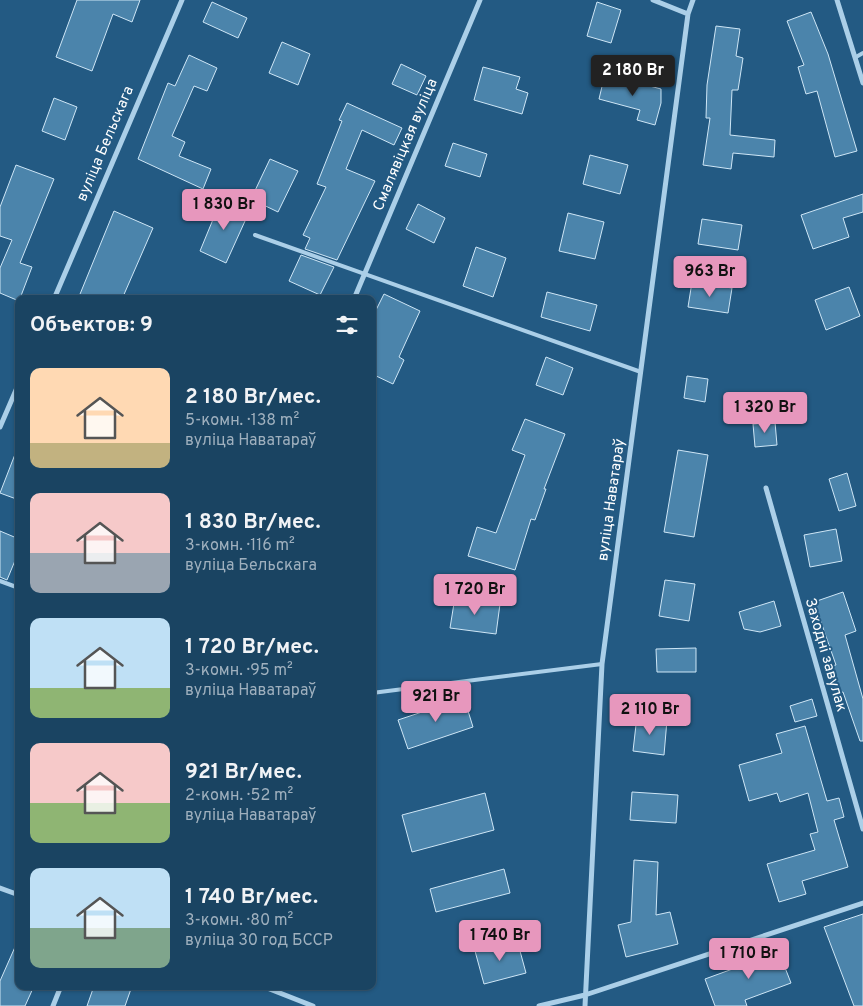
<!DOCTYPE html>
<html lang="ru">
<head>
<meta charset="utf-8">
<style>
	:root { --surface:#1a4462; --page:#274e6b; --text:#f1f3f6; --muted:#9fb0be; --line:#385c77; --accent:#e797bd }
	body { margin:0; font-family:Overpass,sans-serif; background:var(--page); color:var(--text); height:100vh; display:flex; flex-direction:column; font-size:19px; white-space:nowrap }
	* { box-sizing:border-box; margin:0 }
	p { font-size:16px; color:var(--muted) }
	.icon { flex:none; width:28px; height:28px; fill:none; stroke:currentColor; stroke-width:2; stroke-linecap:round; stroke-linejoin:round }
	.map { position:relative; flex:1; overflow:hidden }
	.side { position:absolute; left:15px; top:295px; width:361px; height:695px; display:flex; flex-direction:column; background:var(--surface); border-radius:10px; box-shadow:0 1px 4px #0004,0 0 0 1px var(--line) }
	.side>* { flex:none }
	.price { position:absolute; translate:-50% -42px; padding:0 11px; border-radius:5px; background:var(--accent); color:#111; font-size:16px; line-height:32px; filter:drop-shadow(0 1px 2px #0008) }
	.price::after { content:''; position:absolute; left:50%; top:30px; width:15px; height:11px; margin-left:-8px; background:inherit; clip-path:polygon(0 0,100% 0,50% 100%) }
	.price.selected { background:#222; color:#fff }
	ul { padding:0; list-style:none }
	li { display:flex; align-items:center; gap:15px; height:125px; padding:0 15px }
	li span { display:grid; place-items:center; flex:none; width:140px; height:100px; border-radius:10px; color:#555 }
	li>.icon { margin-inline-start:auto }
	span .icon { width:60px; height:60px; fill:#fffc; stroke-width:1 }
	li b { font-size:21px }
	h2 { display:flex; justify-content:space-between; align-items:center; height:60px; padding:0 15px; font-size:21px }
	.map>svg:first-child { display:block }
	.building { fill:#4b84ab; stroke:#cee6f6 }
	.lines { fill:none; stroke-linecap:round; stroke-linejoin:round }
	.lane { stroke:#abcfe8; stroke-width:4 }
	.street { stroke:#abcfe8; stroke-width:5 }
	.labels { text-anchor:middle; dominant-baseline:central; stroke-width:4; stroke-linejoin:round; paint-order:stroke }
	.street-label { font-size:15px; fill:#fff; stroke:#235a83 }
</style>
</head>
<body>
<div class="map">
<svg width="863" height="1006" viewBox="0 0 863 1006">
	<rect width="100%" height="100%" fill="#235a83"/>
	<path class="building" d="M 77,0 L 140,0 L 132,22 L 113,14 L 92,71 L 56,57 Z
		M 212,2 L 247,18 L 238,38 L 203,22 Z
		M 597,2 L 621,10 L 611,43 L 587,36 Z
		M 811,12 L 828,54 L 857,151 L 835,157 L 817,91 L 806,94 L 798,67 L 804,65 L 787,21 Z
		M 716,26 L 740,29 L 736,56 L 743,58 L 738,90 L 732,90 L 730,135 L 775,140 L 774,157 L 733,153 L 731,169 L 703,165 L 710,118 L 706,118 L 707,85 Z
		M 282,42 L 310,54 L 298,85 L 269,73 Z
		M 189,55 L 217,68 L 207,91 L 194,86 L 172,136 L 185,142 L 179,156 L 211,169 L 203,189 L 138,159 L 168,83 L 175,86 Z
		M 401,64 L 426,76 L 417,95 L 392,84 Z
		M 483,67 L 520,77 L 516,89 L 528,93 L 522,114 L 474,100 Z
		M 605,74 L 661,89 L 661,103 L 655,125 L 637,120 L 640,110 L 599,99 Z
		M 54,98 L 77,107 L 65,140 L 42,131 Z
		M 347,103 L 402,128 L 394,145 L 362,130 L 346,169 L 375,181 L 337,260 L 305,249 L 310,238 L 303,235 L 326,187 L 317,184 L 342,121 L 339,120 Z
		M 453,143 L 487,154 L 480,177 L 445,166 Z
		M 590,155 L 628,165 L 620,194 L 583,184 Z
		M 270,159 L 298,171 L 278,212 L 251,199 Z
		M 16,165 L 54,179 L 20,263 L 32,267 L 19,301 L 0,293 L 0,268 L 12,240 L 0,236 L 0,207 Z
		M 863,194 L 863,212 L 843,218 L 849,237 L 813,249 L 801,215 Z
		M 221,200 L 250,210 L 226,263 L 200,251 Z
		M 418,204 L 445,218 L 434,243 L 406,229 Z
		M 114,211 L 153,228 L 122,299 L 78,299 Z
		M 568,213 L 604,222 L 595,259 L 559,251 Z
		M 702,219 L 742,225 L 738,250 L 698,244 Z
		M 476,247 L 506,258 L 493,297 L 463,286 Z
		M 301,255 L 334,267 L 320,295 L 289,281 Z
		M 692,282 L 732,288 L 728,313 L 688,307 Z
		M 849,287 L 860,316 L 826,330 L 815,300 Z
		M 547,292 L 597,305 L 590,331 L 541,317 Z
		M 384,294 L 420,311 L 399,357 L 404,360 L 393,384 L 372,374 L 372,318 Z
		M 546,357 L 573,368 L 563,395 L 536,385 Z
		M 687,376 L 708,379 L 705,402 L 684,398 Z
		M 525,419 L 565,434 L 544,489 L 546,489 L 535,520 L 531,519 L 515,570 L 468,556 L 477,527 L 496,533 L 525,455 L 512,450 Z
		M 775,422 L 777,445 L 755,447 L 753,424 Z
		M 19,444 L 19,500 L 0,493 Z
		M 678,450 L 708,455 L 694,537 L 664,532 Z
		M 847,473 L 856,506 L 839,511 L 829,479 Z
		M 836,529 L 842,561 L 810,567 L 804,535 Z
		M 0,531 L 19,539 L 19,551 L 7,580 L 0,577 Z
		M 665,580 L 695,584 L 689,621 L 659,616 Z
		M 843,592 L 856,631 L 845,635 L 863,699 L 863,741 L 860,741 L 843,692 L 839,693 L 831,666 L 836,665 L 814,602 Z
		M 455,597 L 500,604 L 496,634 L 450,628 Z
		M 774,601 L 781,626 L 760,632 L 744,629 L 739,612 Z
		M 696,648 L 696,672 L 657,672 L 656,649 Z
		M 464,698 L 473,727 L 408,749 L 398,720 Z
		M 812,699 L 817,716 L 795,722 L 790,706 Z
		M 637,716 L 667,720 L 664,755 L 633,751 Z
		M 805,726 L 827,801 L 839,798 L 844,817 L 834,820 L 848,867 L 802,881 L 806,894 L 779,902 L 767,864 L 815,850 L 810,834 L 818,832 L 808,793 L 780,802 L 777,793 L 749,801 L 739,765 L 782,753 L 776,734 Z
		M 632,792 L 678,795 L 676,823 L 630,820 Z
		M 485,793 L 494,830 L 412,852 L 402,815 Z
		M 634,860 L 658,862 L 656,915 L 670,912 L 678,944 L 626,957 L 618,925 L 631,922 Z
		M 504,869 L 510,893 L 436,912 L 430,889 Z
		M 863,914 L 863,1006 L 854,1006 L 824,927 Z
		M 19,938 L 19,986 L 34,986 L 25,1006 L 0,1006 L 0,981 Z
		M 517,940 L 526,973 L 484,984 L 475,951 Z
		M 777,947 L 791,983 L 745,1000 L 747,1006 L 715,1006 L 705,979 L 749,963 L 747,958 Z
		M 94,986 L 132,986 L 125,1006 L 87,1006 Z"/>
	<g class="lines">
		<path class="lane" d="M 856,57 L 863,53
			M 255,235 L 641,372
			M 0,581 L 19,588
			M 372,693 L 602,664"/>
		<path class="street" d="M 653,0 L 688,14
			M 837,0 L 863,83
			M 54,299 L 182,0
			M 354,299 L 480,0
			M 0,427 L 19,383
			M 766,488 L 863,829
			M 0,888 L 19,895
			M 262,986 L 313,1006
			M 53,1006 L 61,986
			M 539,1006 L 585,995 L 863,903
			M 585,1006 L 602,664 L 688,14 L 693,0"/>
	</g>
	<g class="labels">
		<g class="street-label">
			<text transform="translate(106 144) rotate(-67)">вуліца Бельскага</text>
			<text transform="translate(406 145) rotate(-67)">Смалявіцкая вуліца</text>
			<text transform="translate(612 500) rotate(-82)">вуліца Наватараў</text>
			<text transform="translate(825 655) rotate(74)">Заходні завулак</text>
		</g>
	</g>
</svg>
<b class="price selected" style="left:633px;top:97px">2 180 Br</b>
<b class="price" style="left:224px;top:231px">1 830 Br</b>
<b class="price" style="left:710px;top:298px">963 Br</b>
<b class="price" style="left:765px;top:434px">1 320 Br</b>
<b class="price" style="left:475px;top:616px">1 720 Br</b>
<b class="price" style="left:436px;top:723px">921 Br</b>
<b class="price" style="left:650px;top:736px">2 110 Br</b>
<b class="price" style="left:500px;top:962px">1 740 Br</b>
<b class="price" style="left:749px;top:980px">1 710 Br</b>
<section class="side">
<h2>Объектов: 9<svg class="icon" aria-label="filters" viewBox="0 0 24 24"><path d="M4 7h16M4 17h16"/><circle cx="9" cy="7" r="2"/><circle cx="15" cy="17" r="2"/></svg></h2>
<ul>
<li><span style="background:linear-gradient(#ffd9b3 75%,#c2b280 0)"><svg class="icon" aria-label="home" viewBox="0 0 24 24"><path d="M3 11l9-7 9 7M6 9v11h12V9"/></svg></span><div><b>2 180 Br/мес.</b><p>5-комн. · 138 m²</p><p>вуліца Наватараў</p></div></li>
<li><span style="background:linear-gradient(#f6c9c9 60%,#9aa5b1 0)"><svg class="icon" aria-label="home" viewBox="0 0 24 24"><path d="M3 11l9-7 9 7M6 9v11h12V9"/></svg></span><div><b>1 830 Br/мес.</b><p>3-комн. · 116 m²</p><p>вуліца Бельскага</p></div></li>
<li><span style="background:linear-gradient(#bfe0f5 70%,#8fb573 0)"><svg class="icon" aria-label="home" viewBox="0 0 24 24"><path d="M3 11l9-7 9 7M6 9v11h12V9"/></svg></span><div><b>1 720 Br/мес.</b><p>3-комн. · 95 m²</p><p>вуліца Наватараў</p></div></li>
<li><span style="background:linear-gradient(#f6c9c9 60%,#8fb573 0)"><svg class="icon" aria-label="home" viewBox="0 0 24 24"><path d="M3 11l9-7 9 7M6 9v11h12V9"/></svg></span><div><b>921 Br/мес.</b><p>2-комн. · 52 m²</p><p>вуліца Наватараў</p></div></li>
<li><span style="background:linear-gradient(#bfe0f5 60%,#7fa58c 0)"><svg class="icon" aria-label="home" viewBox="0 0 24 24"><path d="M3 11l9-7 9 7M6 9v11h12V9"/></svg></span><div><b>1 740 Br/мес.</b><p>3-комн. · 80 m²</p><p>вуліца 30 год БССР</p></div></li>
</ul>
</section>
</div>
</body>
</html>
